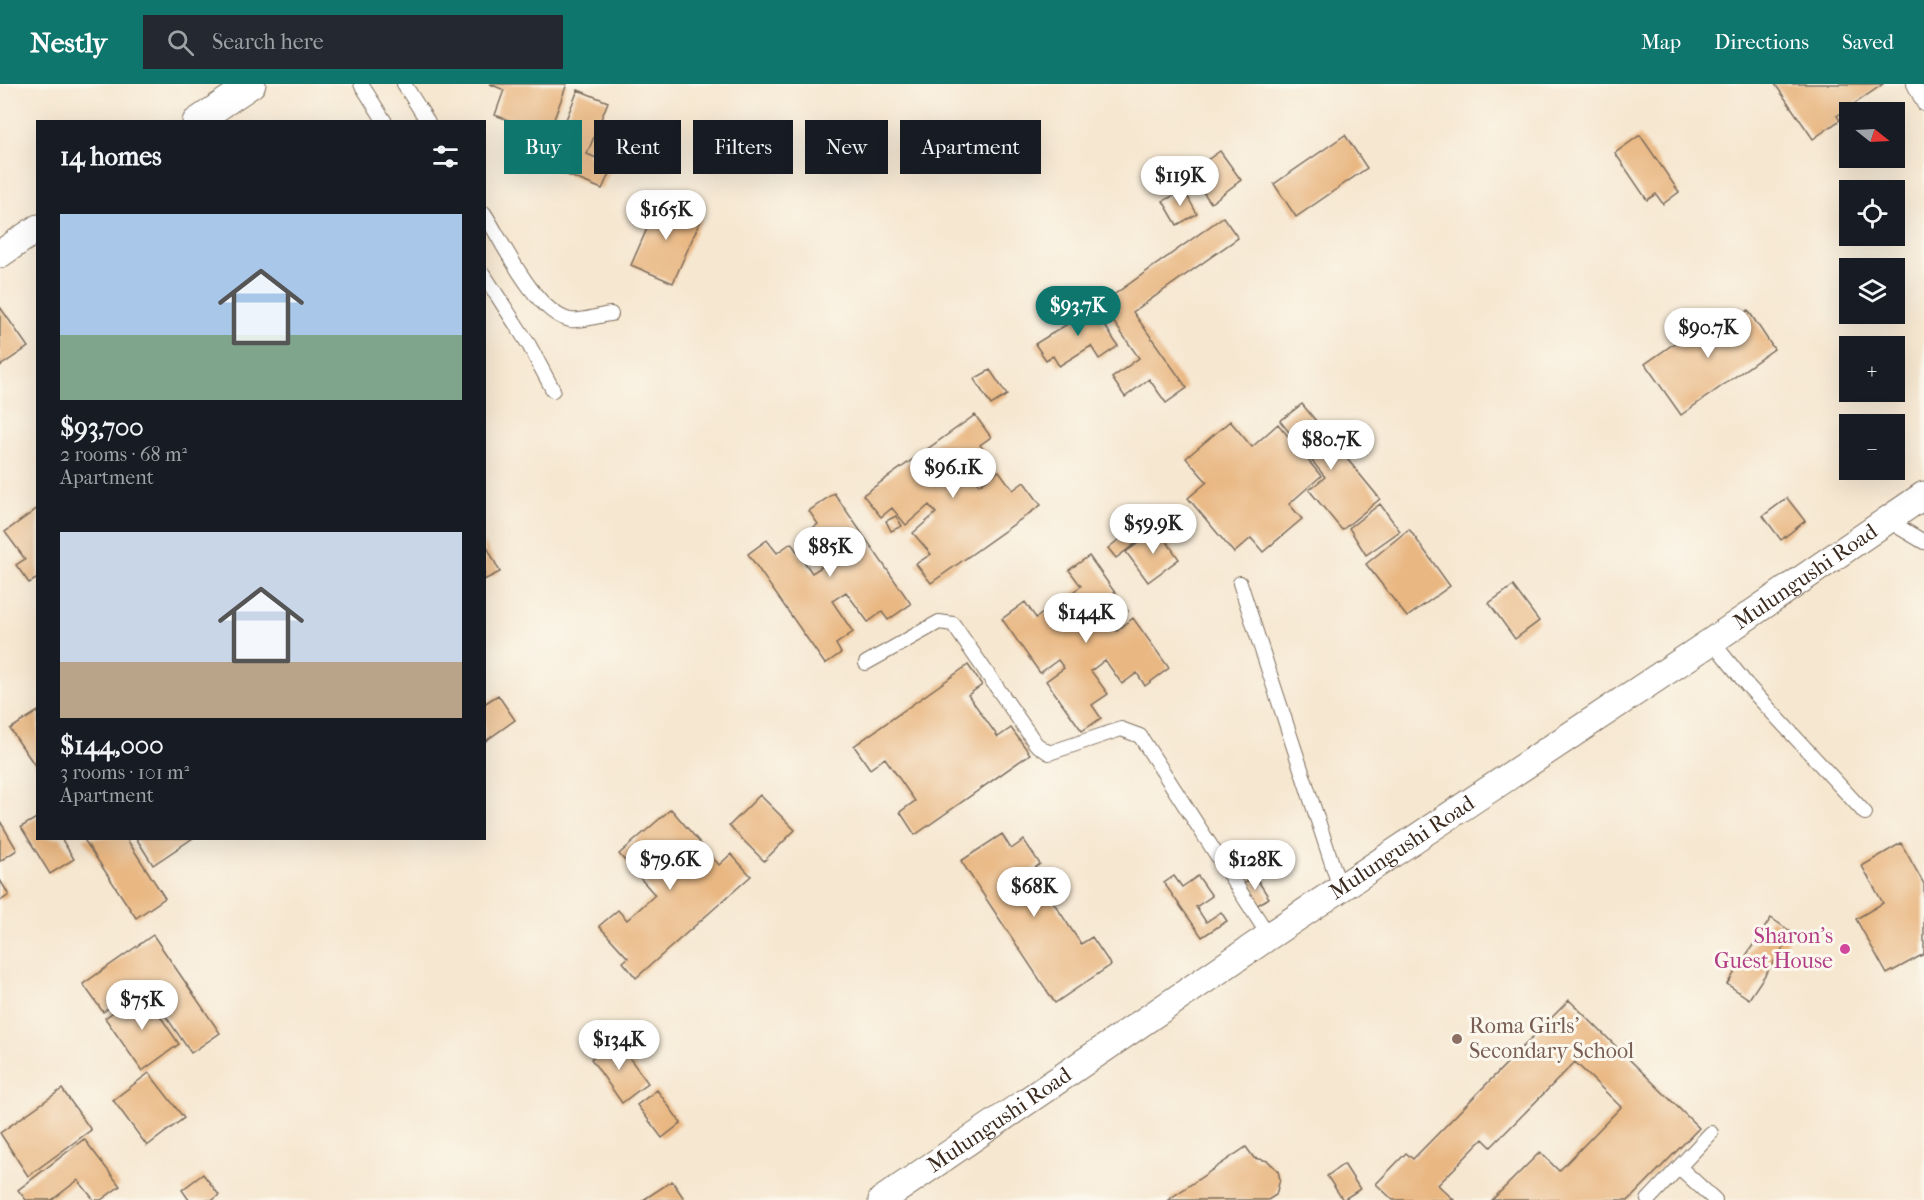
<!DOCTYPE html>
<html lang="en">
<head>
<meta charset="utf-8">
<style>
	:root { --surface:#171b24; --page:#242831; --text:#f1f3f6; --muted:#9ea1a6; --accent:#0f766e }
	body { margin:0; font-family:"IM FELL French Canon",serif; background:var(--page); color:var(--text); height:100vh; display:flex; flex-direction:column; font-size:22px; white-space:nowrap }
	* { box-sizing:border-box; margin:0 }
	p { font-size:20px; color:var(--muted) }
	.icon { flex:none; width:33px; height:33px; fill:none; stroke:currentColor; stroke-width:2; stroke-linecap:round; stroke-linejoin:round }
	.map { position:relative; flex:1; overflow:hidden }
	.side { position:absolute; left:36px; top:36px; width:450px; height:720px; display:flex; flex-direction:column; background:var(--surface); border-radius:0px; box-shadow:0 6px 24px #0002 }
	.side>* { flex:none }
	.guide { position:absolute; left:504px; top:36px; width:570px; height:54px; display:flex; gap:12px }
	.needle { width:39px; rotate:108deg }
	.fabs { position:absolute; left:1839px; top:18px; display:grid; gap:12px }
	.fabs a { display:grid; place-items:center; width:66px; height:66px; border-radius:0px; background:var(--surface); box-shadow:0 6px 24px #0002; font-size:30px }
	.price { position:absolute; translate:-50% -51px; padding:0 14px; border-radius:21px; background:#fff; color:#222; font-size:20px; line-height:39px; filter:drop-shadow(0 2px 3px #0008) }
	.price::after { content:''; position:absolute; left:50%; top:36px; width:18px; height:14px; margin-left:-9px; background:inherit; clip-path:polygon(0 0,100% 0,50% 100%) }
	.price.selected { background:var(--accent); color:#fff }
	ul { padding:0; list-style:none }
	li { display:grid; align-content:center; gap:12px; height:318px; padding:0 24px }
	li span { display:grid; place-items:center; height:186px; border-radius:0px; color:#555 }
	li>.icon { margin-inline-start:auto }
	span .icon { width:108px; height:108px; fill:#fffc; stroke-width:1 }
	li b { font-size:26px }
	h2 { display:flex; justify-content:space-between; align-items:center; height:72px; padding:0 24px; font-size:26px }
	.tag { padding:0 21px; border-radius:0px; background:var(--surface); box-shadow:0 6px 24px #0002; font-size:21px; line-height:54px }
	.tag.selected { background:var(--accent); color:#fff }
	header { display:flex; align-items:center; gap:36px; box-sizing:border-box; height:84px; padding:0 30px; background:var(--accent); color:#fff }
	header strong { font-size:28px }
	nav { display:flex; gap:33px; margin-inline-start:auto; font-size:21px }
	.search { width:420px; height:54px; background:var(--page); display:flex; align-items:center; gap:15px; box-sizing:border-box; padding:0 21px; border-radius:0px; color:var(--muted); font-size:22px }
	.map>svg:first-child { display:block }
	.building { fill:#e9b782 }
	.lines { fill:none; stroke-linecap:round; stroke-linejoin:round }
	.service-casing { stroke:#7c6c5c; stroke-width:16 }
	.minor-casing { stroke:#7c6c5c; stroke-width:29 }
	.service { stroke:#fff; stroke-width:14 }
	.minor { stroke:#fff; stroke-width:27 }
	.hotel-dot { fill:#d1479c; stroke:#fbf7ec; stroke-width:2 }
	.education-dot { fill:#8d6e63; stroke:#fbf7ec; stroke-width:2 }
	.labels { text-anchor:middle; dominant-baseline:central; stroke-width:6; stroke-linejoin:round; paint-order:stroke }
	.street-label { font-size:22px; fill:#3b2a1e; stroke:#fbf7ec }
	.hotel-label { font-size:22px; fill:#b23c85; stroke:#fbf7ec; text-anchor:end }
	.education-label { font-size:22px; fill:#785e54; stroke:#fbf7ec; text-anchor:start }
</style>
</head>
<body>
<header>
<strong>Nestly</strong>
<div class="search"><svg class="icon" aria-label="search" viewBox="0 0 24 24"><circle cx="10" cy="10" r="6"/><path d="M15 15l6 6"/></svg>Search here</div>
<nav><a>Map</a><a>Directions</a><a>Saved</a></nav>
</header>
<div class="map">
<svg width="1924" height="1116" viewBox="0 0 1924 1116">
	<rect width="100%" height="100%" fill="#fbf7ec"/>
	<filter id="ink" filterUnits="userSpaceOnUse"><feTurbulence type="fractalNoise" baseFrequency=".0167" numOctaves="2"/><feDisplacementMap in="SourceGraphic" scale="12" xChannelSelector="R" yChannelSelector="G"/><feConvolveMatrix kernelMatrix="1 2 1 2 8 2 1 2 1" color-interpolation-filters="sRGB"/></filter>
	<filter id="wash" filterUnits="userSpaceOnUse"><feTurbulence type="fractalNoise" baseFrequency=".008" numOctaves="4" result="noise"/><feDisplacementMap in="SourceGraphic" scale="24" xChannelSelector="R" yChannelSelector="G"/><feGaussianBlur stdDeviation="1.35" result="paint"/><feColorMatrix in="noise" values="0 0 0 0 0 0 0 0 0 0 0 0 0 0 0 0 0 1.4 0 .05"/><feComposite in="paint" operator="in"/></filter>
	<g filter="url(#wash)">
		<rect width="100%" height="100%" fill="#f6e7d0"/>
		<g id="blocks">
			<path class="building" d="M 490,0 L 567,0 L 548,51 L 495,31 L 504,6 Z
				M 1775,0 L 1883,0 L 1837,32 L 1840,36 L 1813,55 Z
				M 578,6 L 608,18 L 587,70 L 613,81 L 602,105 L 523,73 L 532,51 L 556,60 Z
				M 1345,51 L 1367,84 L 1296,133 L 1274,100 Z
				M 1640,51 L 1679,108 L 1663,120 L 1656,110 L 1647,116 L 1615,69 Z
				M 1220,67 L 1241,96 L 1211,119 L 1189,89 Z
				M 1184,106 L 1197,130 L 1177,141 L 1163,117 Z
				M 660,115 L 702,133 L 673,199 L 631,181 Z
				M 1223,133 L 1238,154 L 1133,228 L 1187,304 L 1166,319 L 1149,295 L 1125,313 L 1112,294 L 1139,274 L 1101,220 Z
				M 1089,217 L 1118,262 L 1099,275 L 1091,262 L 1059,282 L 1053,272 L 1046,276 L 1035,260 L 1074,236 L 1070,230 Z
				M 0,223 L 28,263 L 0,282 Z
				M 1748,226 L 1774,265 L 1681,331 L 1645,280 L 1719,228 L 1728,240 Z
				M 990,286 L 1007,311 L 991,321 L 974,295 Z
				M 1302,320 L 1380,415 L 1342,446 L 1309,406 L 1325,393 L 1280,337 Z
				M 975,331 L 991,353 L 980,361 L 994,380 L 975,395 L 979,401 L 999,387 L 1013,406 L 1024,398 L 1041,421 L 931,499 L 916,480 L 931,470 L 913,449 L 936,429 L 929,421 L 906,441 L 892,424 L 881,433 L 863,411 Z
				M 1230,337 L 1252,363 L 1278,340 L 1321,392 L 1289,420 L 1302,435 L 1263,468 L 1251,454 L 1234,469 L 1188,414 L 1207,398 L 1186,374 Z
				M 834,409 L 911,520 L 888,536 L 882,528 L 868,538 L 846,508 L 832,517 L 853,548 L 836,560 L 841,569 L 825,580 L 748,470 L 767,456 L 777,469 L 791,459 L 812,489 L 823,482 L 802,452 L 818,440 L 809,427 Z
				M 1787,414 L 1805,437 L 1781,456 L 1763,432 Z
				M 1380,420 L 1400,447 L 1366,471 L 1349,444 Z
				M 38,424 L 38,494 L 29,499 L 16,481 L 25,475 L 5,448 Z
				M 896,432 L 902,442 L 891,447 L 886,437 Z
				M 1141,438 L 1149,449 L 1116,474 L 1108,464 Z
				M 1158,445 L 1179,475 L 1148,498 L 1126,468 Z
				M 1409,445 L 1450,502 L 1407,533 L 1366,480 Z
				M 484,457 L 500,488 L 484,496 Z
				M 1089,472 L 1128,527 L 1111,539 L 1117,547 L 1133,534 L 1169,584 L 1145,602 L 1137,589 L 1122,600 L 1105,576 L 1091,587 L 1108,610 L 1092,621 L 1101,634 L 1082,647 L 1046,597 L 1064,584 L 1058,576 L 1040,589 L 1002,535 L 1025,518 L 1036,534 L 1053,522 L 1068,544 L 1078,537 L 1063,515 L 1081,502 L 1069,486 Z
				M 1513,502 L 1539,537 L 1515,555 L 1489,519 Z
				M 968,581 L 982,601 L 968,611 L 998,653 L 1011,644 L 1030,670 L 915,751 L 900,728 L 915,717 L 885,674 L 870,685 L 854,662 Z
				M 498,611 L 515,636 L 484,658 L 484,620 Z
				M 38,627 L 38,686 L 10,645 Z
				M 760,711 L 795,746 L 764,777 L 729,742 Z
				M 671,725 L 719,781 L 731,770 L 751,792 L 636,894 L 623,878 L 628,874 L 599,842 L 618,826 L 627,836 L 655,811 L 619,770 Z
				M 38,733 L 38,754 L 61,754 L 74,775 L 50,790 L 21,743 Z
				M 0,737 L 17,766 L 0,777 Z
				M 1002,750 L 1011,765 L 1024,756 L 1040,780 L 1032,786 L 1081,860 L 1092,853 L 1111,881 L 1055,919 L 961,777 Z
				M 83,754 L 126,754 L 165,814 L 136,834 Z
				M 136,754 L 193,754 L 153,781 Z
				M 1901,759 L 1924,800 L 1924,870 L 1887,890 L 1856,835 L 1883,819 L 1862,782 Z
				M 1174,792 L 1182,803 L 1198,792 L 1212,812 L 1196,823 L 1206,838 L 1221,828 L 1227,837 L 1202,853 L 1164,799 Z
				M 1255,792 L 1269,814 L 1256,822 L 1242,801 Z
				M 0,796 L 9,811 L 0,817 Z
				M 1771,834 L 1793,849 L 1749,915 L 1727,900 Z
				M 153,851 L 220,949 L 191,969 L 143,899 L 103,928 L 83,900 Z
				M 143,907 L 179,960 L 142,987 L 105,934 Z
				M 1569,916 L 1699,1044 L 1629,1116 L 1492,1116 L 1540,1068 L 1559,1087 L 1621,1023 L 1575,978 L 1491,1063 L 1483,1055 L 1438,1101 L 1454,1116 L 1393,1116 L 1376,1100 L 1406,1069 L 1413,1075 Z
				M 616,956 L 648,999 L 622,1019 L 591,975 Z
				M 149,989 L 184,1034 L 147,1062 L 113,1016 Z
				M 62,1005 L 91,1046 L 28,1092 L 0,1049 Z
				M 657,1006 L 681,1039 L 662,1054 L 637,1021 Z
				M 84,1055 L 120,1102 L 101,1116 L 94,1116 L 78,1096 L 52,1116 L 26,1116 L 18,1106 Z
				M 1246,1063 L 1254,1074 L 1268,1077 L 1278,1087 L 1280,1095 L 1276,1111 L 1268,1116 L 1168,1116 Z
				M 1344,1080 L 1360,1105 L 1343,1116 L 1327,1092 Z
				M 203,1090 L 219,1111 L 213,1116 L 189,1116 L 182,1106 Z
				M 672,1097 L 685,1116 L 643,1116 Z"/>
		</g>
	</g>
	<g filter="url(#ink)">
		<use href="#blocks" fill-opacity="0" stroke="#7c6c5c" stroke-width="1.5"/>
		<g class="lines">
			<g class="service-casing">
				<path id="service" d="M 361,0 L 385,38
					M 404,0 L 428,38
					M 1914,0 L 1924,20
					M 484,129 C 503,158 534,228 570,236 C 581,238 599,231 611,230
					M 484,191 L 529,261 L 553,306
					M 1887,436 L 1924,458
					M 1240,499 L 1341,807
					M 1712,557 L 1747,601 L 1865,729
					M 866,579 L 939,538 L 953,540 L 1036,660 L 1049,669 L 1121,645 L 1140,652 L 1269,852
					M 1679,1083 L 1715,1116
					M 1648,1116 L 1711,1049"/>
			</g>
			<g class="minor-casing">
				<g id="minor">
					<path d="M 196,38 L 252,0"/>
					<path d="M 0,170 L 38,144"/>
					<path id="s1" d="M 882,1116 L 1269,852 L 1712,557 L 1924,411"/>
				</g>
			</g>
			<use href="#service" class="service"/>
			<use href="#minor" class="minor"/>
		</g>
	</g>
	<circle class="hotel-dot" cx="1845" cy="865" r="6"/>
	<circle class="education-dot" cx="1457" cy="955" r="6"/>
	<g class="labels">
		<g class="street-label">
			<text stroke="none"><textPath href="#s1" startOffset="1114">Mulungushi Road</textPath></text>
			<text stroke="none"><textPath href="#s1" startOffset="628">Mulungushi Road</textPath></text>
			<text stroke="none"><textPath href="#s1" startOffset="142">Mulungushi Road</textPath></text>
		</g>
		<g class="hotel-label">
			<text x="1833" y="852">Sharon's<tspan x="1833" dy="25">Guest House</tspan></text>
		</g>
		<g class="education-label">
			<text x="1469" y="942">Roma Girls'<tspan x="1469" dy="25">Secondary School</tspan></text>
		</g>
	</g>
</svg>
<div class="fabs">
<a><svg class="needle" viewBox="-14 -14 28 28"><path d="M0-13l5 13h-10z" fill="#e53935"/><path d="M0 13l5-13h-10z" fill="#9ea1a6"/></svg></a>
<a><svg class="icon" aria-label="locate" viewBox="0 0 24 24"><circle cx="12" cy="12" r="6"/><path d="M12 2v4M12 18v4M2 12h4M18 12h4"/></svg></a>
<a><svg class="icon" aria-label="layers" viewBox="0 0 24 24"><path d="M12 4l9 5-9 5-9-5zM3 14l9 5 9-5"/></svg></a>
<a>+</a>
<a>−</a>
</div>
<b class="price" style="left:1180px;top:123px">$119K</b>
<b class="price" style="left:666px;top:157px">$165K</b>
<b class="price selected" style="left:1078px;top:253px">$93.7K</b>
<b class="price" style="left:1708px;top:275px">$90.7K</b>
<b class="price" style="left:1331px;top:387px">$80.7K</b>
<b class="price" style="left:953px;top:415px">$96.1K</b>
<b class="price" style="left:1153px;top:471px">$59.9K</b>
<b class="price" style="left:830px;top:494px">$85K</b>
<b class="price" style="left:1086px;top:560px">$144K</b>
<b class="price" style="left:670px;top:807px">$79.6K</b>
<b class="price" style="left:1255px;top:807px">$128K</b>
<b class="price" style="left:1034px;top:834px">$68K</b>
<b class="price" style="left:142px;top:947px">$75K</b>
<b class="price" style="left:619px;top:987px">$134K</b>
<div class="guide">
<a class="tag selected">Buy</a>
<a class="tag">Rent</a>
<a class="tag">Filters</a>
<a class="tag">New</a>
<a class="tag">Apartment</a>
</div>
<section class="side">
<h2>14 homes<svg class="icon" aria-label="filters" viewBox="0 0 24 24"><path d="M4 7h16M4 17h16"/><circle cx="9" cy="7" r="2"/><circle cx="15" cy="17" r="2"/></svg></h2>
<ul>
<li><span style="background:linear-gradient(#a9c7e8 65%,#7fa58c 0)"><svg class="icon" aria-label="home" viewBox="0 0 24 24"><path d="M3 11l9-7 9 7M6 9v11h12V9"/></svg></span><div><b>$93,700</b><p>2 rooms · 68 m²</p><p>Apartment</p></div></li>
<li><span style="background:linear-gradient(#c9d6e8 70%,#b9a48a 0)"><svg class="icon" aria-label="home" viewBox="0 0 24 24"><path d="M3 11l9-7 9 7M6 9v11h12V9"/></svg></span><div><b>$144,000</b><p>3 rooms · 101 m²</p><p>Apartment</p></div></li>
</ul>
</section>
</div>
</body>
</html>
